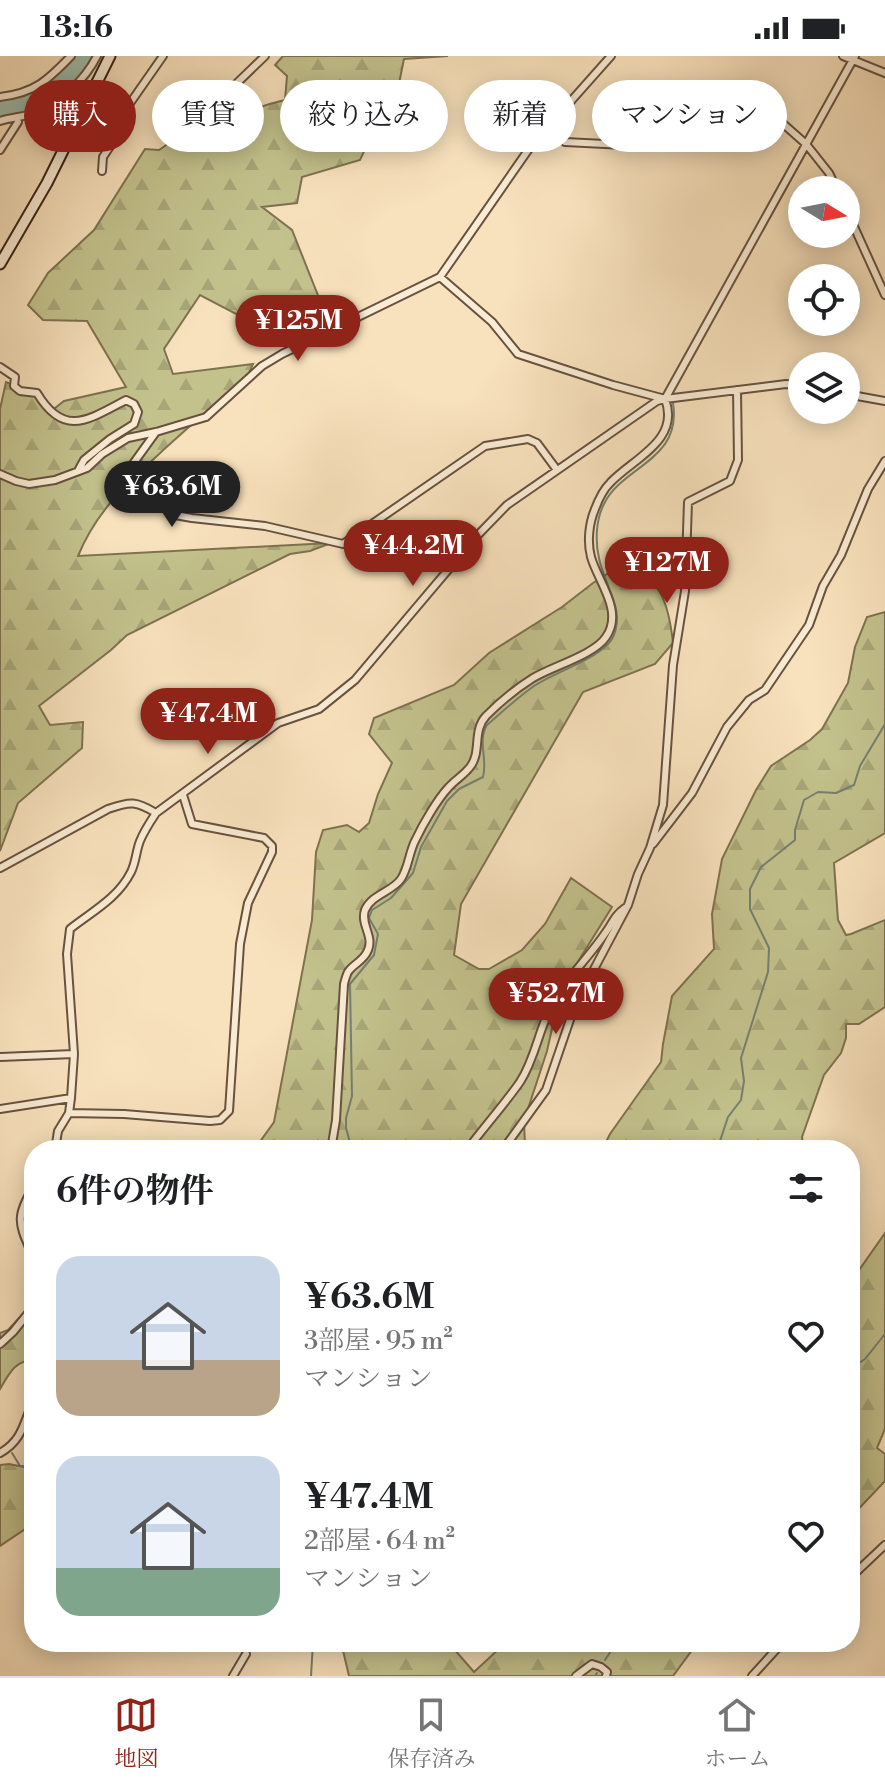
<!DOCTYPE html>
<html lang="ja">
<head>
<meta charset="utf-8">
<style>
	:root { --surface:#fff; --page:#f2f2f2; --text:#202124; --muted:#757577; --line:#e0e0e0; --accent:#8f2418 }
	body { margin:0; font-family:"Libre Bodoni","Noto Serif JP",serif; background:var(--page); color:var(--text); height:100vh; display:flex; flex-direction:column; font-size:30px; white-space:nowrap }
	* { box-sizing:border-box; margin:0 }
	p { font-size:26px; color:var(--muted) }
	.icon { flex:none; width:44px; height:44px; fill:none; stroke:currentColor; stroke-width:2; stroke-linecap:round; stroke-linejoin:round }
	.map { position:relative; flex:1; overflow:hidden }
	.panel { position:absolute; left:24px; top:1084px; width:836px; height:512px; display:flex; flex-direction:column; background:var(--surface); border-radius:32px; box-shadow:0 4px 20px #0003 }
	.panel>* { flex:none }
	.guide { position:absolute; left:24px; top:24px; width:838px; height:72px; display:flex; gap:16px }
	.needle { width:52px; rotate:100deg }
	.tools { position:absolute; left:788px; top:120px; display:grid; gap:16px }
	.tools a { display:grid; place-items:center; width:72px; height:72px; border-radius:50%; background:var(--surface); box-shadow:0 4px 20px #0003; font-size:40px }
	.price { position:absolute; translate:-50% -68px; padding:0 18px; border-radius:28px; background:var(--accent); color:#fff; font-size:26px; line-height:52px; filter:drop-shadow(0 2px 4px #0008) }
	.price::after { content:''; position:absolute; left:50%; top:48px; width:24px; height:18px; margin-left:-12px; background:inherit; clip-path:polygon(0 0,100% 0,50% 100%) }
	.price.on { background:#222; color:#fff }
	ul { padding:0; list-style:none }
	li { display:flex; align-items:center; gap:24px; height:200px; padding:0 32px }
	li span { display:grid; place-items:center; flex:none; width:224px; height:160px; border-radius:24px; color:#555 }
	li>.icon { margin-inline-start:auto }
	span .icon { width:96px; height:96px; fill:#fffc; stroke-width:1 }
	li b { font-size:34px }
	h2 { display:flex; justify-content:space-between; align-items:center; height:96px; padding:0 32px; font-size:34px }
	.tag { padding:0 28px; border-radius:36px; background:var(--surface); box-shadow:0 4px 20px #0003; font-size:28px; line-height:72px }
	.tag.on { background:var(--accent); color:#fff }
	.status { display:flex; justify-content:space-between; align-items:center; height:56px; padding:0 40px; background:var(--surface); direction:ltr }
	.status svg { height:22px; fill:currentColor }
	.menu { display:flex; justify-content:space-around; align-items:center; height:112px; border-top:2px solid var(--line); background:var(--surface); font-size:22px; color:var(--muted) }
	.menu a { display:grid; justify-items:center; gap:4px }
	.menu .on { color:var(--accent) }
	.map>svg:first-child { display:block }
	.grass { fill:#c3c28d; stroke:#7e7251; stroke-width:2 }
	.forest { fill:url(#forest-firs); stroke:#7e7251; stroke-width:2 }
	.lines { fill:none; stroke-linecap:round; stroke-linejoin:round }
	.stream { stroke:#758070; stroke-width:2 }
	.river { stroke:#9ebead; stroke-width:14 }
	.street-casing { stroke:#68523f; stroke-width:10 }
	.secondary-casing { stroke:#382215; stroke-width:13 }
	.street { stroke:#faecd4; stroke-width:6 }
	.secondary { stroke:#faecd4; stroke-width:9 }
</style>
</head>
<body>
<div class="status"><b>13:16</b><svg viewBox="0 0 49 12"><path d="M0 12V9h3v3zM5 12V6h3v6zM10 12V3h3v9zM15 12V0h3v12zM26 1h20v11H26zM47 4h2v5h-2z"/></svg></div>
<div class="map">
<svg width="885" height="1620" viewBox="0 0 885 1620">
	<defs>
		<pattern id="forest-firs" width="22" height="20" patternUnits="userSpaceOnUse" patternTransform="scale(2)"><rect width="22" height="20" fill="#c3c28d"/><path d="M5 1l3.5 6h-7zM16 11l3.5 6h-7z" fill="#a8a679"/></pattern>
	</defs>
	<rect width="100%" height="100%" fill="#f8e2bd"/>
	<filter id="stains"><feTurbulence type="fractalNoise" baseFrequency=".0025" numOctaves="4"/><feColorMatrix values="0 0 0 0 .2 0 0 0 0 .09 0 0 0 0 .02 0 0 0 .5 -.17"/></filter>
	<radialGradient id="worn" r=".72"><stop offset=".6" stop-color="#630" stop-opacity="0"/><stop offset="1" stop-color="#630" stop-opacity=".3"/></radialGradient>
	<path class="grass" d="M 78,0 L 90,0 C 67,32 38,52 0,63 L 0,47 C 26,52 65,21 78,0 Z"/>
	<path class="forest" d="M 283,0 L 448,0 L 404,3 L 391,66 L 379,64 L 360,104 L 302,121 L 297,147 L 262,151 L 292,174 L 325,257 L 300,278 L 286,284 L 200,239 L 164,293 L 173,318 L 253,308 L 249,317 C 223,340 197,364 171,387 C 133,422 98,451 78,500 L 331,487 L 310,495 L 290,498 L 127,579 L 111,594 L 39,650 L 50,669 L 83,666 L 82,692 L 18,747 L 0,795 L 0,353 L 6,326 L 32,336 L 50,356 L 64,345 L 126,331 L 87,265 L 43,264 L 28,249 L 48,217 L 94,174 L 145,93 L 159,94 L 175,83 L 186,86 C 220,67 246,53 285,44 L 287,20 L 275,9 Z
		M 618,511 C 661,515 669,550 673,587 L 655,608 L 583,636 L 461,848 L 454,899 L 479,913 L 489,913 L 522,894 L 545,868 L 571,822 L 612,851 L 561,933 L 547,995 L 524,1065 L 525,1090 L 531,1094 L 254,1094 L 274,1066 L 312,864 L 316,796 L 323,774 L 347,769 L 359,776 L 369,767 L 378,738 L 392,707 L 369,678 L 374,662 L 454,629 L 489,597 L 562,551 L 593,527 Z
		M 885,556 L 885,777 L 834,807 L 838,864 L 846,879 L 851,878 L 885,864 L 885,951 L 859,968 L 846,968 L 846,982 L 841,997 L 824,1019 L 802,1081 L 804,1094 L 602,1094 L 610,1078 L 661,1006 L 663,988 L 672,940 L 714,893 L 712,858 L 722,803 L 756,734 L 771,710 L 810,684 L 822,673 L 848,627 L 855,591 L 867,561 Z
		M 885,1177 L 885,1373 L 877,1392 L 885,1398 L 885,1425 L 850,1462 L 850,1227 Z
		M 34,1246 L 34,1304 C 15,1304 9,1318 0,1333 L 0,1277 L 8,1274 Z
		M 9,1408 L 34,1413 L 34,1467 L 0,1490 L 0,1409 Z
		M 341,1586 L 448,1586 L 474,1616 L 502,1590 L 509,1586 L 698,1586 L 673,1620 L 349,1620 Z"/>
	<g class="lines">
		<path class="stream" d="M 352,1094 L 346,1072 L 346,1062 L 352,1040 L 350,928 L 374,899 L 378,878 L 369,862 L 372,854 L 391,842 L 413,817 L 421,791 L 447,745 L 459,733 L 483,721 C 488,702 477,686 487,669 C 502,656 517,642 534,630 C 553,617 602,601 612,583 C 627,555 604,529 599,502 C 595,485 596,463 604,448 C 623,409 682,405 673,347
			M 717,1094 L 728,1061 L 741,1044 L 744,1025 L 741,1002 L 768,916 L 769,892 L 750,853 L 750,833 L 761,811 L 795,784 L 795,774 L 804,744 L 818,736 L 836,737 L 854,729 L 860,710 L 885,668
			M 850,1313 L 865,1303 L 885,1278
			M 12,1397 L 20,1410 L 34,1410
			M 605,1604 L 617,1586
			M 311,1620 L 313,1586
			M 595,1620 L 597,1617"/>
		<path class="river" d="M 0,53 C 44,47 58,32 86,0"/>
		<g class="street-casing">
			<path id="street" d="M 843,0 L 885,17
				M 92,38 L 119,63 L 163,0
				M 0,41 C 35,37 48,24 71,0
				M 0,65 C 12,61 26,61 37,56 C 62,45 85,24 97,0
				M 205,72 L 212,67 L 236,28 L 265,0
				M 546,72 L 565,86 L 625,89 L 662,82 L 697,71 L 724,54 L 736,53 L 768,59 L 780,65 L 806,88 L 829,117 L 837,134
				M 0,94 L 18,66
				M 102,115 L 103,101 L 124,69 L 119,63
				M 846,153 L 885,239
				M 440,221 L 492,266 L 518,298 L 613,329 L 665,343
				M 0,311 L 15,321 L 14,330 L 20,335 L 37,337 C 64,382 88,364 126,344 L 134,348 L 138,356 L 134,368 L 110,383 L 84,404 L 78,415
				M 846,338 L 885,345
				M 156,376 L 130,412 L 128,422 L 133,429 L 175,459 L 192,462 L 265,470 L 343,488 L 485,390 L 528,383 L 537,387 L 557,414
				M 0,418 L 16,425 L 29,428 L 55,424 L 87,412 L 102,398 L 128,382 L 156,376 L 206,361 L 262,310 L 282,298 L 440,221 L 531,90 L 611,0
				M 653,788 L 692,737 L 727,671 L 749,644 L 765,634 L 809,569 L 823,530 L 841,499 L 868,433 L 885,405
				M 0,812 L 108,753 C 131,745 136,745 156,757
				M 0,1001 L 74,998
				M 0,1053 L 71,1042
				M 69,1057 L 124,1058 L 210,1065 L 220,1064 L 229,1055 L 240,888 L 248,847 L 272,796 L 272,790 L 264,782 L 192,768 L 183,739
				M 55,1094 L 58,1075 L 69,1057 L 71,1042 L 74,998 L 67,898 L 70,873 C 93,855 118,842 131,816 C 136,806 136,795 140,785 C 144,775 150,766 156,757 L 278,667 L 319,653 L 355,624 L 475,482 L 507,449 L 657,345 L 665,343 L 786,328 L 802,330
				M 331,1094 L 336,1064 L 344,928 C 345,924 346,920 348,916 C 353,908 364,905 368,894 C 374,880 360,868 365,854 C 372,838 392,836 401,823 C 409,811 409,795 416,783 C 423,768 437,744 448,732 C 455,724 464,719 470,711 C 482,696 472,675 486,660 C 499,647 517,632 533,622 C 553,610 594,599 606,581 C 624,555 598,526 591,501 C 587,486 589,467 595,453 C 598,445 603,434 610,427 C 632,403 681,385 665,343 L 855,0
				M 467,1094 C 484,1071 504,1049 520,1026 C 533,1006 537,983 546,962 C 561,926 585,907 606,876 C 614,865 613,861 625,852
				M 505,1094 L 507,1088 L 546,1034 L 575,949 L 628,849 L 638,818 L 650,792 L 663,749 L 673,609 L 685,535 L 688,446 L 730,425 L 738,404 L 737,334
				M 34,1130 C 13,1164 20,1169 34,1203
				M 0,1288 L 13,1276 L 34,1250
				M 0,1397 C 20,1386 23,1371 31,1350 L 34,1348
				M 850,1522 L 885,1489
				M 233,1620 L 246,1598
				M 576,1620 L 592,1608 L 601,1611 L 607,1616 L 606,1620
				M 752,1620 L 783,1586"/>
		</g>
		<g class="secondary-casing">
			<path id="secondary" d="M 0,208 L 47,127 L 110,0"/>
		</g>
		<use href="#street" class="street"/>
		<use href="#secondary" class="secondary"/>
	</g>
	<rect width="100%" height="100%" filter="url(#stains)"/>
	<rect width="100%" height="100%" fill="url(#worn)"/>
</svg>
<div class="tools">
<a><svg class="needle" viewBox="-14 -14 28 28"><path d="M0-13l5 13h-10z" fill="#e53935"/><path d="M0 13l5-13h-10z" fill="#757577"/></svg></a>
<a><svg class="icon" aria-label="locate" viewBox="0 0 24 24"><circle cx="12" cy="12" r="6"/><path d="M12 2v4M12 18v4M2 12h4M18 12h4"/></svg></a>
<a><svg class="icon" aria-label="layers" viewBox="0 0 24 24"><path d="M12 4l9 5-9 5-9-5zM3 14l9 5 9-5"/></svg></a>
</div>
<b class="price" style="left:298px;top:307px">¥125M</b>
<b class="price on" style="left:172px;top:473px">¥63.6M</b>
<b class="price" style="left:413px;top:532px">¥44.2M</b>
<b class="price" style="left:667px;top:549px">¥127M</b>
<b class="price" style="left:208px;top:700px">¥47.4M</b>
<b class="price" style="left:556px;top:980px">¥52.7M</b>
<div class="guide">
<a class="tag on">購入</a>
<a class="tag">賃貸</a>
<a class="tag">絞り込み</a>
<a class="tag">新着</a>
<a class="tag">マンション</a>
</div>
<section class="panel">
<h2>6件の物件<svg class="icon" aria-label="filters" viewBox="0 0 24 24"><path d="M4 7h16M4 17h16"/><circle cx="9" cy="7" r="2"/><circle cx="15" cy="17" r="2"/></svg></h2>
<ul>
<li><span style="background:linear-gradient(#c9d6e8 65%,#b9a48a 0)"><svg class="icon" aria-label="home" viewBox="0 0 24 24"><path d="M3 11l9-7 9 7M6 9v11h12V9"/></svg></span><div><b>¥63.6M</b><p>3部屋 · 95 m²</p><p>マンション</p></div><svg class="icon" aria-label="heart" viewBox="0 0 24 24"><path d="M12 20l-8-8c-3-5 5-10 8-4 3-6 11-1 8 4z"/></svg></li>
<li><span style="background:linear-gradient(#c9d6e8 70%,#7fa58c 0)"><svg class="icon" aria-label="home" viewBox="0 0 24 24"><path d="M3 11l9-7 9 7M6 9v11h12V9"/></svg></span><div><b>¥47.4M</b><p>2部屋 · 64 m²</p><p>マンション</p></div><svg class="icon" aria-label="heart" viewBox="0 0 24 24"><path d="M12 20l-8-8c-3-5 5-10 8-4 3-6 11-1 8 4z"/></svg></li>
</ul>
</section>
</div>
<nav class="menu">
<a class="on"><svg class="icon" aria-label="map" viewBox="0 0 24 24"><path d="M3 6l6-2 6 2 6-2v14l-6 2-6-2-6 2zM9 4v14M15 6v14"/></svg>地図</a>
<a><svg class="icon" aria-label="saved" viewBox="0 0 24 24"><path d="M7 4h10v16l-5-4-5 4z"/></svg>保存済み</a>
<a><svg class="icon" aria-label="home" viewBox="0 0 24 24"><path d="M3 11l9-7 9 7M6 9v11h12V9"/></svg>ホーム</a>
</nav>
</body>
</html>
